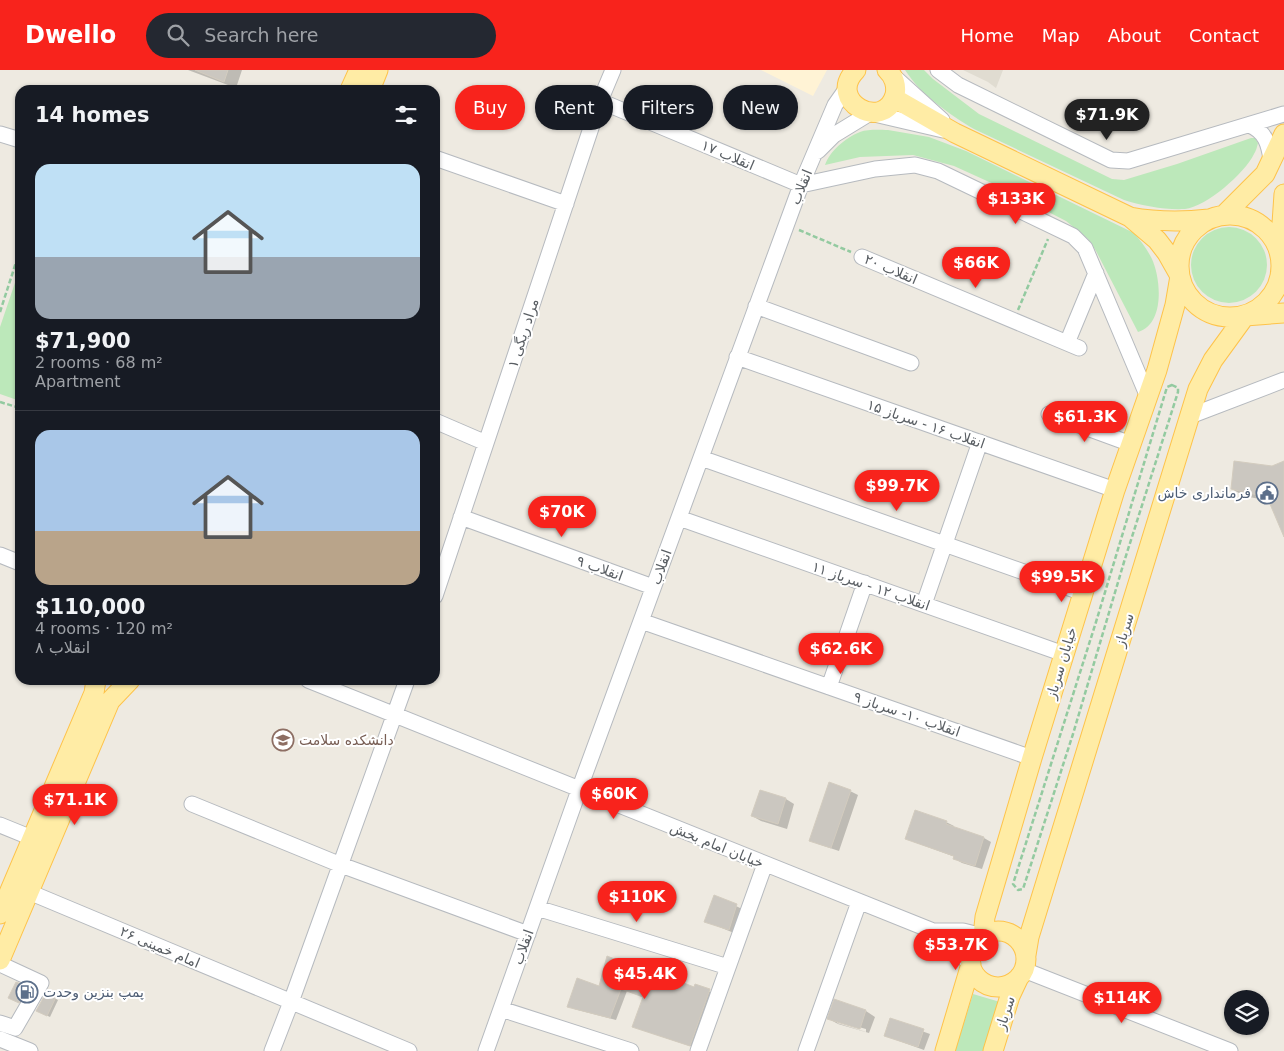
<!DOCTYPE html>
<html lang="en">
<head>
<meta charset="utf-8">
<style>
	:root { --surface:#171b24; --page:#242831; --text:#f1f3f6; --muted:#9ea1a6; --line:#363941; --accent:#f8231c }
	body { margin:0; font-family:"DejaVu Sans",Cairo,sans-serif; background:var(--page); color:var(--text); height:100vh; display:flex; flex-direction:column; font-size:19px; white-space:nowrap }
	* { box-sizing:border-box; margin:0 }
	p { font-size:16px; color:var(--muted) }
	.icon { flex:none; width:28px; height:28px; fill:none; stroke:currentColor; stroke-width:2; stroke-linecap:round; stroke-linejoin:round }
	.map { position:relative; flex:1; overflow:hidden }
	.details { position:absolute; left:15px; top:15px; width:425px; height:600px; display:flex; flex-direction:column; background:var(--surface); border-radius:15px; box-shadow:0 1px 4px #0004 }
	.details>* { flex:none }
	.banner { position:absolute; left:455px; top:15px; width:475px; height:45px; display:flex; gap:10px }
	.buttons { position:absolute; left:1224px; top:920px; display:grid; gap:10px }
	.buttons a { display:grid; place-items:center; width:45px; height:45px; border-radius:50%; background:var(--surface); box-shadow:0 1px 4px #0004; font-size:25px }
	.price { position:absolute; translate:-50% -42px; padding:0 11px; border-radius:18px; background:var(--accent); color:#fff; font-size:16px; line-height:32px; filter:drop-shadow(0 1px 2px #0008) }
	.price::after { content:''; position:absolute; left:50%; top:30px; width:15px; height:11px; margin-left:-8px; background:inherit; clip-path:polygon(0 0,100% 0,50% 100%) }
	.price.on { background:#222; color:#fff }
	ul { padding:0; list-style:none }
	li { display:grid; align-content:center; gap:10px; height:265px; padding:0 20px }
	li+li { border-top:1px solid var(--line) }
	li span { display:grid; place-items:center; height:155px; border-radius:15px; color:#555 }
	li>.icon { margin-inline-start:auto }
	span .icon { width:90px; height:90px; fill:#fffc; stroke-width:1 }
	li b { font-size:21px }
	h2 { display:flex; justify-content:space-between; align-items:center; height:60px; padding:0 20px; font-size:21px }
	.tag { padding:0 18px; border-radius:22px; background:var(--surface); box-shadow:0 1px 4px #0004; font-size:18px; line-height:45px }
	.tag.on { background:var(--accent); color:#fff }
	header { display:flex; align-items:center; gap:30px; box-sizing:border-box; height:70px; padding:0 25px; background:var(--accent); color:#fff }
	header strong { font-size:24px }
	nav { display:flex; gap:28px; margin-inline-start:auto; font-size:18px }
	.search { width:350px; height:45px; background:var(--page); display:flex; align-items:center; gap:12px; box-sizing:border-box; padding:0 18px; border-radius:28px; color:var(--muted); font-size:19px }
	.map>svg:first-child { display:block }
	.commercial { fill:#fff3d5 }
	.education { fill:#e0dcd1 }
	.green { fill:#bce8ba }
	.shadow { fill:#0003; fill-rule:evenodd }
	.building { fill:#cbc7c0; stroke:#d3ccbf }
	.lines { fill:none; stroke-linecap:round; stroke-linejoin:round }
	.minor-casing { stroke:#b6babf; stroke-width:17 }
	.major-casing { stroke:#fec34a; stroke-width:21 }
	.path { stroke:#93caa0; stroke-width:2.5; stroke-dasharray:5 2.5; stroke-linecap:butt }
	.minor { stroke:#fff; stroke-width:15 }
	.major { stroke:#ffeca5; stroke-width:19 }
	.labels { text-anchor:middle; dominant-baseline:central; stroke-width:4; stroke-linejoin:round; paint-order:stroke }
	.street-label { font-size:14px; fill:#595e63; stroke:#fff }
	.service-label { font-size:14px; fill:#4e5e75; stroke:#fff; text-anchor:end }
	.education-label { font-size:14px; fill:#785e54; stroke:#fff; text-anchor:start }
</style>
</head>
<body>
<header>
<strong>Dwello</strong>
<div class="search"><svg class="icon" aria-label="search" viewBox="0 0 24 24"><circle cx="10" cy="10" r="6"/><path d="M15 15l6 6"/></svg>Search here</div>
<nav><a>Home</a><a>Map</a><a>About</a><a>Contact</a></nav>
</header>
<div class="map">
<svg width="1284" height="981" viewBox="0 0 1284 981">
	<rect width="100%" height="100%" fill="#eeeae1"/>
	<path class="commercial" d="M 761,0 L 827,0 L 813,26 Z"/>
	<path class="education" d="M 963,0 L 1003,0 L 996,18 L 988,12 Z"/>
	<path class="green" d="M 905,0 L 924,0 L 933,9 L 979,44 L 1112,109 L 1124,110 L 1177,94 L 1251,68 L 1255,68 L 1258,73 C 1257,77 1256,81 1254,84 C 1245,103 1206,137 1185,139 C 1165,140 1143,136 1124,130 L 974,59 C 949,44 921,25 905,0 Z
		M 888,60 L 929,67 L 966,81 L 1134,163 C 1141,171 1147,179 1152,189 C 1161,209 1165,254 1138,262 L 1096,181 L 1088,169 L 1066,151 L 998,116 L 954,96 L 913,85 L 860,87 L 825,95 C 830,81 845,68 860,62 C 868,59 880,60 888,60 Z
		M1191 195a38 38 0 1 1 76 0a38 38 0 1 1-76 0Z
		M 20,198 L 20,331 L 0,324 L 0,257 Z
		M 973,924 L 1000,932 L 985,981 L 955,981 Z"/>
	<path class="shadow" d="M 188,0 L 242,0 L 236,18 Z
		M 1284,393 L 1284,454 L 1270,431 L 1244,426 L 1232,419 L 1272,397 Z
		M 850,721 L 858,725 L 839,781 L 818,774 L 810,770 Z
		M 761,722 L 786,729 L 794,734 L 787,759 L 761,751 L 752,746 Z
		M 946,752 L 954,756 L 954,758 L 984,768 L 991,772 L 982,799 L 962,793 L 955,789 L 955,787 L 914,772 L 906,768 Z
		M 736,836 L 742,839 L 734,863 L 712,854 Z
		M 17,913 L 29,920 L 21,933 L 10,928 Z
		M 696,916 L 715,924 L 696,978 L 639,959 L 644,927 L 627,921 L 616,950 L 574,939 L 569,936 L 600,918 L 695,918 Z
		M 47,924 L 58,930 L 50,947 L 37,941 Z
		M 835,931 L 866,941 L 875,947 L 869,963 L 838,954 L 829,949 ZM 837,951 L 866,959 L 866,962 L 837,953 Z
		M 891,950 L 930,964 L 924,980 L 885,966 Z"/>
	<path class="building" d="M 195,0 L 228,0 L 224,12 Z
		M 1234,391 L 1272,396 L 1284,391 L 1284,467 L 1267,427 L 1231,419 Z
		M 829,712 L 851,720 L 831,778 L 809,771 Z
		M 760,720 L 786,728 L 778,754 L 751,746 Z
		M 915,740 L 947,751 L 946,754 L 984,767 L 975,796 L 953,789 L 954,786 L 905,769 Z
		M 714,825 L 737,834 L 729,860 L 704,852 Z
		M 607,886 L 630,895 L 631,893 L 651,900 L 694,917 L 695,914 L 710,919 L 690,976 L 632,957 L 643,927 L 621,919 L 610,948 L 567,937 L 577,908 L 599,916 Z
		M 16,912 L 28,917 L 19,933 L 8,928 Z
		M 46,923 L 56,927 L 47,946 L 36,941 Z
		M 834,929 L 866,940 L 860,959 L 827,949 Z
		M 890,948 L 924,959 L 918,977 L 884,966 Z"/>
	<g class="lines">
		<g class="minor-casing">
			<path id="minor" d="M 938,0 L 958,15 L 1111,90 L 1128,91 L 1284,44
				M 890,3 L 942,50
				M 600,31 L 801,115 L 875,99 L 915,95 L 938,101 L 1073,166 L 1085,178 L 1148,327
				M 1249,55 C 1265,61 1269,74 1271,90
				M 0,64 L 20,70
				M 818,81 L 834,65 L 870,43 L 943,60
				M 435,88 L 566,134
				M 862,187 L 1079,278
				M 756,236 L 911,293
				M 1067,273 L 1096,203
				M 737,287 L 1115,420
				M 1049,344 L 1131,374
				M 1190,346 L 1284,310
				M 435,351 L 486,373
				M 701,388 L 1083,523
				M 461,447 L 653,517
				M 679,448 L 1064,584
				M 0,485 L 20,493
				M 435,526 L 600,31 L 613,0
				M 924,534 L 980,372
				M 641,551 L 1032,688
				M 308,610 L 933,861 L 971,894
				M 829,617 L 865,513
				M 192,734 L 341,795 L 528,864
				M 0,755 L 32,768
				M 29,822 L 409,981
				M 537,838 L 728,897
				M 933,861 L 963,861 L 983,866
				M 0,894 L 41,913 L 15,958 L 0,953
				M 1024,900 L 1230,981
				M 501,939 L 631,981
				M 0,969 L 30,981
				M 272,981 L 291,932 L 407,610
				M 486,981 L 579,720 L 801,115 L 835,35 L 847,18
				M 698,981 L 765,794
				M 806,981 L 859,832"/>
		</g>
		<g class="major-casing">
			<path id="major" d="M 856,0 C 825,31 884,63 895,25 C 897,16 894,6 887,0
				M 350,20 L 359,0
				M 370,20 L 378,0
				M 894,28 L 955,63 L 1130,147 L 1157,170 L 1167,183 L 1180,206 L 1175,235 L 1157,300 L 1115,420 L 1032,688 L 985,847 L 983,866
				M1179 196a51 51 0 1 1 102 0a51 51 0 1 1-102 0Z
				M 1224,145 L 1265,104 L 1284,64
				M 1130,147 C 1157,152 1182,152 1209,149
				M 1280,183 L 1284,124
				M 0,844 L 94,623 L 96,610
				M970 889a28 28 0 1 1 56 0a28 28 0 1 1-56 0Z
				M 1026,885 L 1029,867 L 1198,319 L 1213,290 L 1245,246 L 1284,243
				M 0,890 L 110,631 L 130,610
				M 945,981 L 971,894
				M 993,981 L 1010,926 L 1019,907"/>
		</g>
		<path class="path" d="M 799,160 L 851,182
			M 1018,240 L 1048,169
			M 0,242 L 20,180
			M 1172,315 L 1178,318 L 1178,322 L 1124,492 L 1073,664 L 1023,819 L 1018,820 L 1013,814 L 1096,552 L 1167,317 Z
			M 0,332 L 20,338"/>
		<use href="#minor" class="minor"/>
		<use href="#major" class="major"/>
	</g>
	<defs>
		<g id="civic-ring" transform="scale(1.125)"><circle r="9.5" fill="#fff" stroke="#5c6f8a" stroke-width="1.5"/><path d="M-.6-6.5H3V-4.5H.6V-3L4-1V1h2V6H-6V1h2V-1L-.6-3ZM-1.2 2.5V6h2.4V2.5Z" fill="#5c6f8a"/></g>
		<g id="university-ring" transform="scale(1.125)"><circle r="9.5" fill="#fff" stroke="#8d6e63" stroke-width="1.5"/><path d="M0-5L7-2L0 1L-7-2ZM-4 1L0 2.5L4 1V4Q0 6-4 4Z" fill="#8d6e63"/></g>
		<g id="fuel-ring" transform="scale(1.125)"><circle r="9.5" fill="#fff" stroke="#5c6f8a" stroke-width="1.5"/><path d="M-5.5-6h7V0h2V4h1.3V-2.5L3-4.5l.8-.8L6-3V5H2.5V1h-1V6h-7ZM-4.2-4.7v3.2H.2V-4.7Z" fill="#5c6f8a"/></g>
	</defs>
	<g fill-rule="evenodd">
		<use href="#civic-ring" x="1267" y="423"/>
		<use href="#university-ring" x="283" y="670"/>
		<use href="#fuel-ring" x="27" y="922"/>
	</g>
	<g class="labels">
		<g class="street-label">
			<text transform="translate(728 85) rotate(23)">انقلاب ۱۷</text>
			<text transform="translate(801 117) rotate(-68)">انقلاب</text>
			<text transform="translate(891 199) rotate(23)">انقلاب ۲۰</text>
			<text transform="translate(523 263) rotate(-72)">مراد ریگی ۱</text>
			<text transform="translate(926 354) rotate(19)">انقلاب ۱۶ - سرباز ۱۵</text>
			<text transform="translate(661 497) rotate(-70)">انقلاب</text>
			<text transform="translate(600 498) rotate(20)">انقلاب ۹</text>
			<text transform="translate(871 516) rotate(19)">انقلاب ۱۲ - سرباز ۱۱</text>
			<text transform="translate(1124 560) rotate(-73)">سرباز</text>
			<text transform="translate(1061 593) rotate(-73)">خیابان سرباز</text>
			<text transform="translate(907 644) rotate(19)">انقلاب ۱۰- سرباز ۹</text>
			<text transform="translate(717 775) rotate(22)">خیابان امام بخش</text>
			<text transform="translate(160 877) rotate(23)">امام خمینی ۲۶</text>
			<text transform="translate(523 877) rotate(-70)">انقلاب</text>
			<text transform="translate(1005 943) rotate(-72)">سرباز</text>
		</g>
		<g class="service-label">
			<text x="1251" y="423">فرمانداری خاش</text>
			<text x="43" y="922" text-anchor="start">پمپ بنزین وحدت</text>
		</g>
		<g class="education-label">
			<text x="299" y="670">دانشکده سلامت</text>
		</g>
	</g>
</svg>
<div class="buttons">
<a><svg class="icon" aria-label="layers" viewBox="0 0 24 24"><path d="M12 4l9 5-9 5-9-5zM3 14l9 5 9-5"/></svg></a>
</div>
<b class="price on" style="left:1107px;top:71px">$71.9K</b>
<b class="price" style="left:1016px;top:155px">$133K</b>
<b class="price" style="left:976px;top:219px">$66K</b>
<b class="price" style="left:1085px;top:373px">$61.3K</b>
<b class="price" style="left:897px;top:442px">$99.7K</b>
<b class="price" style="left:562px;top:468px">$70K</b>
<b class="price" style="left:1062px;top:533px">$99.5K</b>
<b class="price" style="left:841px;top:605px">$62.6K</b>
<b class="price" style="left:614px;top:750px">$60K</b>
<b class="price" style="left:75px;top:756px">$71.1K</b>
<b class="price" style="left:637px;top:853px">$110K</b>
<b class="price" style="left:956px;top:901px">$53.7K</b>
<b class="price" style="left:645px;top:930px">$45.4K</b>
<b class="price" style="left:1122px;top:954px">$114K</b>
<div class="banner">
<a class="tag on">Buy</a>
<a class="tag">Rent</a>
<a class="tag">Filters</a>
<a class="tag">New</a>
</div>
<section class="details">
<h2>14 homes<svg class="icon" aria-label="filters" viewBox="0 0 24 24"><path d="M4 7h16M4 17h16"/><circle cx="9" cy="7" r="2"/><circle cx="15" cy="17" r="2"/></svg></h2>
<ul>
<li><span style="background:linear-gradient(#bfe0f5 60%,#9aa5b1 0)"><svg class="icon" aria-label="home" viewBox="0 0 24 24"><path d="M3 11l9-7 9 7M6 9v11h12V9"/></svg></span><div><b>$71,900</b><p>2 rooms · 68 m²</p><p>Apartment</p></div></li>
<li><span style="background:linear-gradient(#a9c7e8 65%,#b9a48a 0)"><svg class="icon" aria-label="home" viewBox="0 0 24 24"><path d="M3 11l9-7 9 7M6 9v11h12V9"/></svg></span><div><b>$110,000</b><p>4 rooms · 120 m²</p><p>انقلاب ۸</p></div></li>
</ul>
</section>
</div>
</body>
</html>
